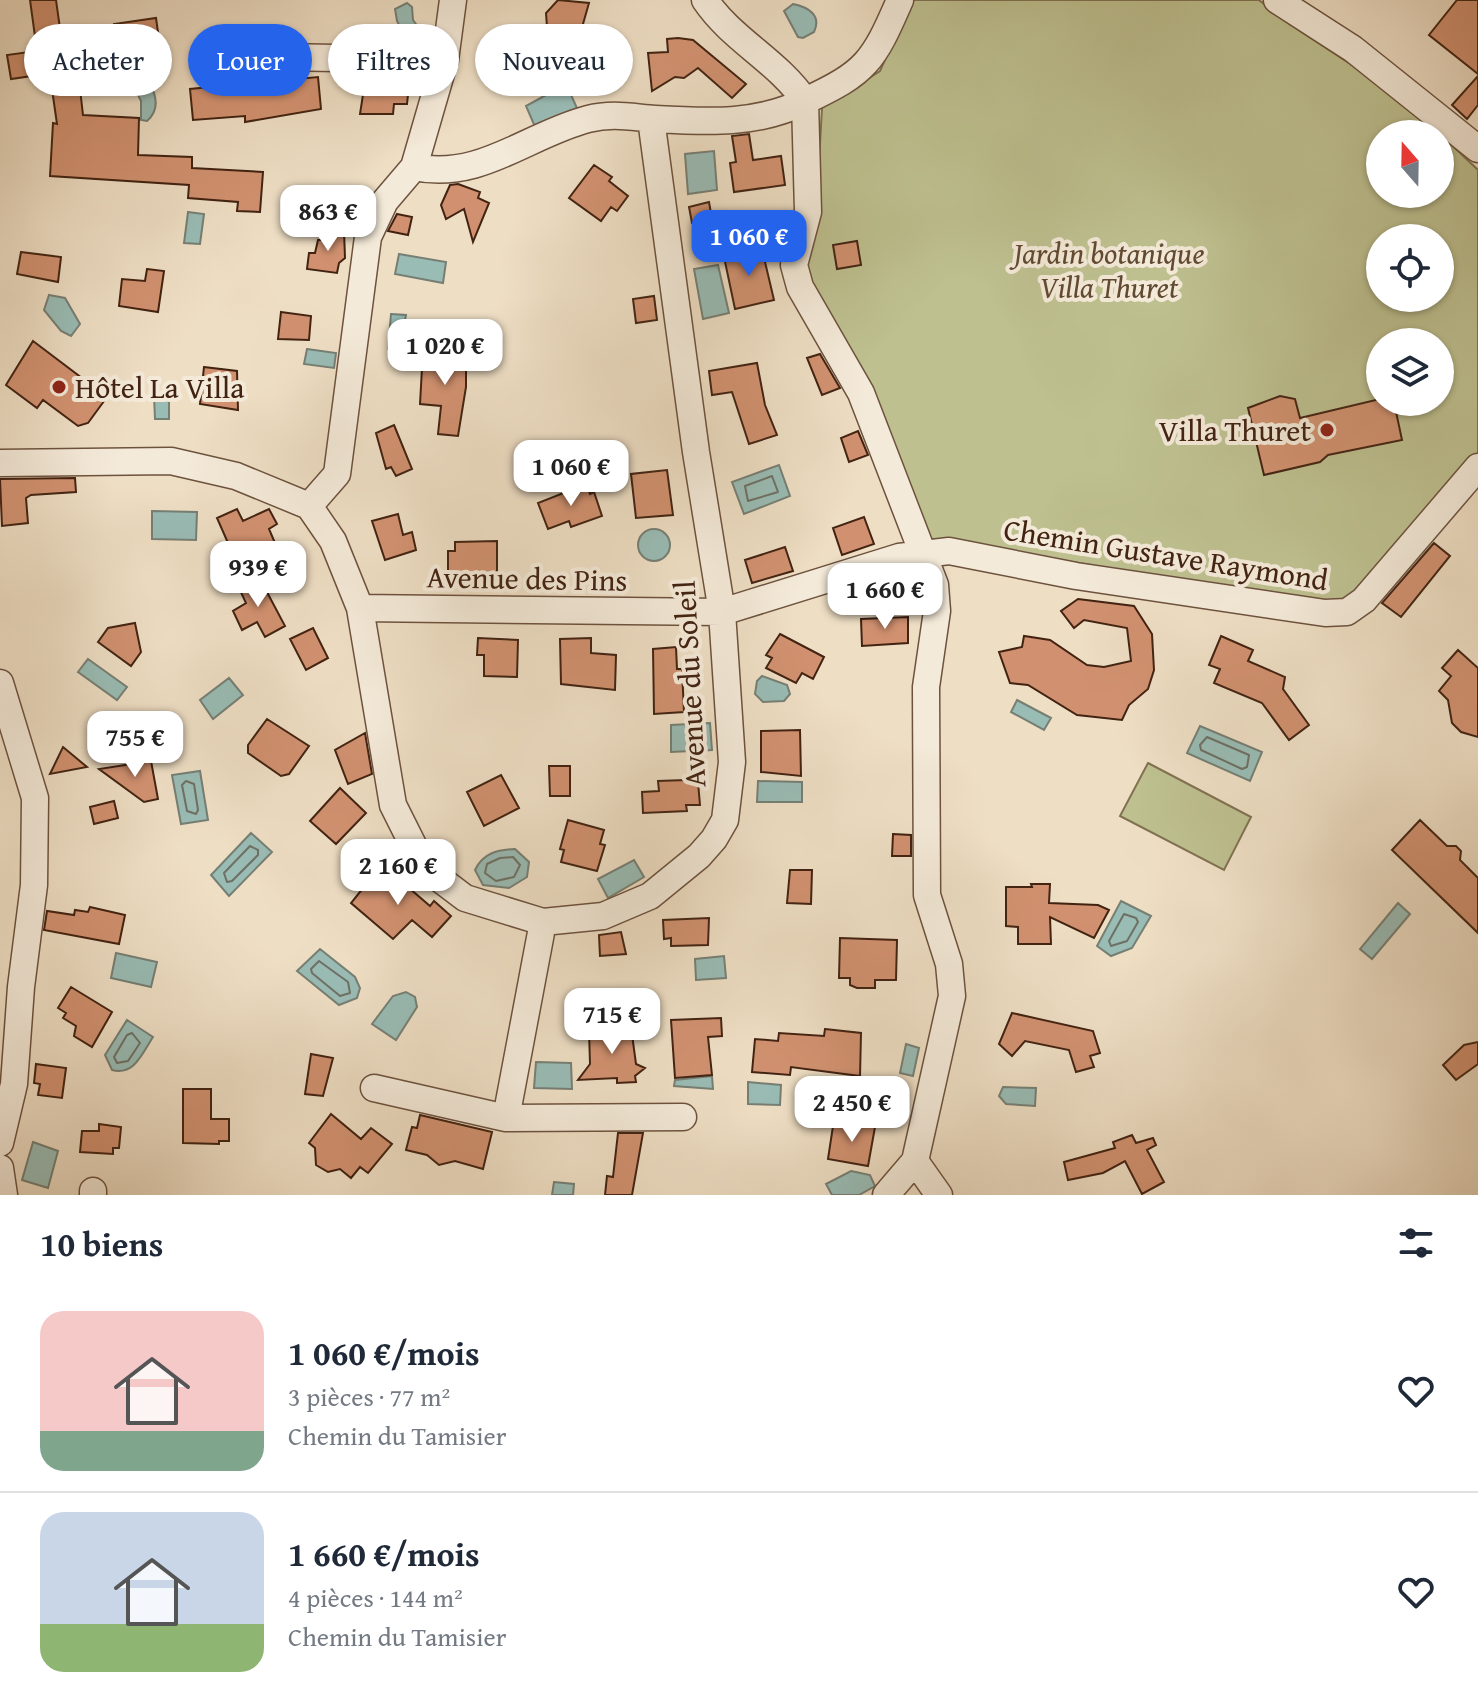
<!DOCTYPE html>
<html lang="fr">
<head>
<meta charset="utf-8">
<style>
	:root { --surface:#fff; --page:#f2f2f3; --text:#1f2937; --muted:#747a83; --line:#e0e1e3; --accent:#2563eb }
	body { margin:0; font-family:"Gentium Book Plus",serif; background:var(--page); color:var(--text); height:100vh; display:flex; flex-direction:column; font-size:30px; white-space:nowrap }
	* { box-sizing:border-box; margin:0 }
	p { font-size:26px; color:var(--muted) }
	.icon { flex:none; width:44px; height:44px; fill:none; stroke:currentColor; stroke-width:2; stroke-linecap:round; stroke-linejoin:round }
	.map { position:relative; height:1195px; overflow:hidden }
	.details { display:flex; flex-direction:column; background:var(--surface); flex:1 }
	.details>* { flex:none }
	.top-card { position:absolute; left:24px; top:24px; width:800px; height:72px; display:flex; gap:16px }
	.needle { width:52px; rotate:340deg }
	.tools { position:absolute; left:1366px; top:120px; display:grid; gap:16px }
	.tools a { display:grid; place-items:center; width:88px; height:88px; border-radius:50%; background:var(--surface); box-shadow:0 2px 6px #0004; font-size:40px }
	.price { position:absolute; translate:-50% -68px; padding:0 18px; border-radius:16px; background:#fff; color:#222; font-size:26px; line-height:52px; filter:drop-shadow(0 2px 4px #0008) }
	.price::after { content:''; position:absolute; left:50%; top:48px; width:24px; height:18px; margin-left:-12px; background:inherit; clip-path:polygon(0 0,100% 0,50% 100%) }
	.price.active { background:var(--accent); color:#fff }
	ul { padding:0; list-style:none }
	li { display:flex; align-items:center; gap:24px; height:200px; padding:0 40px }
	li+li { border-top:2px solid var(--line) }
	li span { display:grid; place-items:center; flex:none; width:224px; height:160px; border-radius:24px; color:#555 }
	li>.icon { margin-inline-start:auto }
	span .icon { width:96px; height:96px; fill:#fffc; stroke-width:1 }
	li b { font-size:34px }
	h2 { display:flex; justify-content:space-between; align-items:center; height:96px; padding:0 40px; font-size:34px }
	.chip { padding:0 28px; border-radius:36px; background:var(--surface); box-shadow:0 2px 6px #0004; font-size:28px; line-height:72px }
	.chip.active { background:var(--accent); color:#fff }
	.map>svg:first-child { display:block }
	.green { fill:#bec090; stroke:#807251; stroke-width:2; fill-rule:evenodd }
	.water { fill:#99bcb5; stroke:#767f74; stroke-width:2 }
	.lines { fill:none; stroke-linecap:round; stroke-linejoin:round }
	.shore { stroke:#6e7064; stroke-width:2 }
	.building { fill:#d19170; stroke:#422312; stroke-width:2 }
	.minor-casing { stroke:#6d523e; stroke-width:29 }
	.minor { stroke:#f4ead9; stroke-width:26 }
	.poi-dot { fill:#8f2418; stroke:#f4ead9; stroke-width:3 }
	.labels { text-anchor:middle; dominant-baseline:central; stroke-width:8; stroke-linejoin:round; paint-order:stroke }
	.park-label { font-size:30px; font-style:italic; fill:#614a32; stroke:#f4ead9 }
	.poi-label { font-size:30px; fill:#422312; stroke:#f4ead9; text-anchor:start }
	.street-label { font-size:30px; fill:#422312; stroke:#f4ead9 }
</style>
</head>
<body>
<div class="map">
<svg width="1478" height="1195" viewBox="0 0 1478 1195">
	<rect width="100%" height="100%" fill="#eedec4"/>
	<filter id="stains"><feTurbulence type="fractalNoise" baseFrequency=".0025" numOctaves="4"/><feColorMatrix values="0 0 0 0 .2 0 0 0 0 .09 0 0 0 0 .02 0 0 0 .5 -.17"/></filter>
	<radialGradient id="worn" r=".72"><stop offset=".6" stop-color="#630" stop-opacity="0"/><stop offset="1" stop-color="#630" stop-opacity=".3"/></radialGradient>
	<path class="green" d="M 912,0 L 1259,0 L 1288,23 L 1402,98 L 1478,170 L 1478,461 L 1347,602 C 1208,590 1070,559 931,539 L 800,266 L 816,216 L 822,108 L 880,71 ZM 1380,134 L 1440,134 L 1440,194 L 1380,194 ZM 1380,238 L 1440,238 L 1440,298 L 1380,298 ZM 1380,342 L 1440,342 L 1440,402 L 1380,402 Z
		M 1148,763 L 1251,817 L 1224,870 L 1120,816 Z"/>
	<path class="water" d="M 407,3 L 412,7 L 413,20 L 421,31 L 410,38 L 405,36 L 397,21 L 395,9 Z
		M 793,4 C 808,7 822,15 814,32 L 803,38 L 798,37 L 784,11 Z
		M 144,80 L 149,82 C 157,96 160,110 147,121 L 141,120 L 141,101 L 133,85 Z
		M 566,84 L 577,108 L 536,129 L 526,106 Z
		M 714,151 L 717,190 L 688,194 L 685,154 Z
		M 188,212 L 204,214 L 200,244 L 184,243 Z
		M 399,254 L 446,262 L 443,283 L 395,274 Z
		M 718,265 L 729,313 L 703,319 L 694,269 Z
		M 49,295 L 65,298 L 80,324 L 71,336 L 61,331 L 44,310 Z
		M 391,314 L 406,315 L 403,331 L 413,356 L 388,349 Z
		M 307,349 L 336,353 L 334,368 L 304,364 Z
		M 169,394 L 169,419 L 155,419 L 154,395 Z
		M 779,465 L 790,496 L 744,514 L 732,482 Z
		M 152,511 L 197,512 L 196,540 L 152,539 Z
		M638 545a16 16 0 1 1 32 0a16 16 0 1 1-32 0Z
		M 88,659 L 127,687 L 117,700 L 78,672 Z
		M 762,676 L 787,685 L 790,694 L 784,701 L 763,702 L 755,694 L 757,681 Z
		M 229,678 L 243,695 L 213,719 L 200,700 Z
		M 1017,700 L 1051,718 L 1044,730 L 1011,712 Z
		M 710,723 L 712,750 L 671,752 L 671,725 Z
		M 1200,726 L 1262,752 L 1250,781 L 1187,753 Z
		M 200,771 L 208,820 L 181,824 L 172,775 Z
		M 758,781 L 802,782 L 802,802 L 757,802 Z
		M 251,833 L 272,852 L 229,896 L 211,875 Z
		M 515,849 L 529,862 L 527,877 L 509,888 L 483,885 L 475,870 C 483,853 497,850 515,849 Z
		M 634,860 L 644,877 L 608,898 L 598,879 Z
		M 1121,901 L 1151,916 L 1132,948 L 1111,956 L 1097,946 Z
		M 1398,903 L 1410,914 L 1372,959 L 1360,949 Z
		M 320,949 L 355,977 L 360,988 L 357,998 L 339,1005 L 297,971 Z
		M 116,953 L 157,962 L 151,987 L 111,978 Z
		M 724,956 L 726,978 L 696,980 L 695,959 Z
		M 406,992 L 415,997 L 417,1007 L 396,1040 L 372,1024 L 393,996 Z
		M 127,1020 L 153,1037 C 142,1054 134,1076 112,1070 L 105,1055 Z
		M 906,1044 L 919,1048 L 913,1076 L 900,1073 Z
		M 536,1062 L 571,1063 L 572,1089 L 534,1088 Z
		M 712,1076 L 713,1089 L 674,1086 L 675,1080 Z
		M 748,1082 L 781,1085 L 780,1105 L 748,1104 Z
		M 1003,1087 L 1036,1088 L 1035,1106 L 1006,1104 L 999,1096 Z
		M 33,1142 L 58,1151 L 48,1188 L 22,1180 Z
		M 851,1171 L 870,1175 L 875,1186 L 859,1195 L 832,1195 L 826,1184 Z
		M 554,1182 L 574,1184 L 573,1195 L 552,1195 Z"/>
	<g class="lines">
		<path class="shore" d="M 772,476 L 778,492 L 748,501 L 745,486 Z
			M 1207,737 L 1249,755 L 1247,767 L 1242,769 L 1201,750 L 1200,745 Z
			M 186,781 L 194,784 L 198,810 L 196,814 L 187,811 L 182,785 Z
			M 250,846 L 258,850 L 258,855 L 232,881 L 227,882 L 224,873 Z
			M 513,857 L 520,865 L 514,877 L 496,881 L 485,873 L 487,864 L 500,858 Z
			M 1124,914 L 1136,918 L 1138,922 L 1127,941 L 1111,946 L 1109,941 Z
			M 319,961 L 348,982 L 350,993 L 340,996 L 312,973 L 311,969 Z
			M 132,1033 L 140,1043 L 128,1061 L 117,1063 L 114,1057 L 127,1035 Z"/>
	</g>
	<path class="building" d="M 30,0 L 56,0 L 66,71 L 11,79 L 7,55 L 37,51 Z
		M 558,0 L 589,3 L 577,45 L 589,67 L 571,70 L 561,51 L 568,47 L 547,27 L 546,13 Z
		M 1457,0 L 1478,0 L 1478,74 L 1429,35 Z
		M 156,18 L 162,60 L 136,63 L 134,49 L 117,51 L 114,24 Z
		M 678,38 L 693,40 L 746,84 L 732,98 L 698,68 L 684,78 L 675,77 L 652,91 L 648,53 L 668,52 L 667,39 Z
		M 366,75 L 410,76 L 407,104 L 394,104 L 393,114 L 360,114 Z
		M 1478,76 L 1478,105 L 1467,119 L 1452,105 Z
		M 318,77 L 321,109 L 245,122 L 245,116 L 193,120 L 190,89 Z
		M 76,86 L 80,89 L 83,115 L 139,118 L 138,155 L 192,157 L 192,168 L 263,172 L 260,212 L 237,211 L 238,202 L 188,198 L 189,185 L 50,176 L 53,123 L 57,124 L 52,89 Z
		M 749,134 L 753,160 L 781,156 L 785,185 L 734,192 L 730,163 L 736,162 L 732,136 Z
		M 594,165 L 612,177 L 609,181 L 628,196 L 617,211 L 611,207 L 601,221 L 569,198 Z
		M 458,184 L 480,192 L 478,198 L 489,203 L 473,242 L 464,209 L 446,219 L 441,205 L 450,185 Z
		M 709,202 L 712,219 L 692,223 L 689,207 Z
		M 397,214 L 412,217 L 408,235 L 388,231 Z
		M 328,229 L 344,231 L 345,258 L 339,263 L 337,273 L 307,269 L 309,253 L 315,253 L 318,240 L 327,240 Z
		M 857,241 L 861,265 L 837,269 L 833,245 Z
		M 761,245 L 774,300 L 735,309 L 724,257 Z
		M 21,252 L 61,257 L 58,282 L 17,274 Z
		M 147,269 L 164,271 L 158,312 L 119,306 L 122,279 L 145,281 Z
		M 654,296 L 657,320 L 636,323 L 633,299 Z
		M 281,312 L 311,316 L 309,340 L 278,339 Z
		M 33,341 L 107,397 L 88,423 L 78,426 L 43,400 L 37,408 L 6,385 Z
		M 423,350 L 466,352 L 466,387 L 458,436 L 438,434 L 441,406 L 420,404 Z
		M 820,354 L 840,388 L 822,395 L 807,358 Z
		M 757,363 L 765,405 L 777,435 L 749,444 L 732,392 L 712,395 L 709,371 Z
		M 204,367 L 237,371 L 238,410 L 200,404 Z
		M 1280,396 L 1295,399 L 1300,418 L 1380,399 L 1394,402 L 1402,440 L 1328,455 L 1320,462 L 1264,475 L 1248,408 Z
		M 394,425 L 412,469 L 396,476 L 391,467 L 386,469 L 376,433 Z
		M 858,431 L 868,455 L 849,462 L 841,438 Z
		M 667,470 L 673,515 L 636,518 L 631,474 Z
		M 75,478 L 76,492 L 31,495 L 26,498 L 28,523 L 2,526 L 0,479 Z
		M 586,484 L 590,494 L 594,492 L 602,516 L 571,527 L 569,521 L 548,529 L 538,503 Z
		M 237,509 L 243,521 L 269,509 L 277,524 L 269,529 L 278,550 L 239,568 L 217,518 Z
		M 398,514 L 403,535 L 412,532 L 416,550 L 385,560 L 372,521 Z
		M 864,517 L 874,544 L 842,555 L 833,528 Z
		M 497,541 L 497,572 L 476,573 L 476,578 L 448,577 L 448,551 L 455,551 L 455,542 Z
		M 1434,543 L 1450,556 L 1401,617 L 1382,603 Z
		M 785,547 L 793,571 L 752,583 L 745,560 Z
		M 259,577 L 285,626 L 265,637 L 257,622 L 242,630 L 233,611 L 246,603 L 239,588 Z
		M 1078,599 L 1134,606 L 1152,634 L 1154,670 L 1148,689 L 1129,705 L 1122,720 L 1077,715 L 1028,685 L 1010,683 L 999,652 L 1022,647 L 1024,636 L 1050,640 L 1087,665 L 1104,667 L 1131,661 L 1127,628 L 1084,620 L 1074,628 L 1061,611 Z
		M 908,617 L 908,643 L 862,646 L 861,619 Z
		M 135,623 L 141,652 L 131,666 L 98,642 L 108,628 Z
		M 313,628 L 328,658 L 306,670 L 290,639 Z
		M 780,634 L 824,657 L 813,679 L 802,673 L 796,683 L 766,668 L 772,658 L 766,655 Z
		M 1221,636 L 1253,650 L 1248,661 L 1285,677 L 1283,689 L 1309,725 L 1289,740 L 1262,703 L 1214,683 L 1220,669 L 1209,665 Z
		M 478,638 L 518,640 L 517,677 L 484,676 L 484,655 L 477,655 Z
		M 591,638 L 591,653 L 616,655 L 615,690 L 561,684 L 560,639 Z
		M 676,647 L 677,669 L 682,669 L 684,712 L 654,714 L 653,649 Z
		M 1458,650 L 1478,668 L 1478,737 L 1461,732 L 1452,723 L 1448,700 L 1439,691 L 1451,676 L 1442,668 Z
		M 267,719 L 309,746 L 289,774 L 281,776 L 248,753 L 248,745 Z
		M 800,730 L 801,776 L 761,772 L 761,731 Z
		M 365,733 L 372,774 L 348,784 L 335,750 Z
		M 63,747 L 87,767 L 50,774 Z
		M 151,761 L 158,799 L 144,802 L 99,769 Z
		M 549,766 L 570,766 L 570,796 L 550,796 Z
		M 501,775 L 519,808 L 484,826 L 467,792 Z
		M 686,780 L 698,782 L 700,805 L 686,805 L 687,811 L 643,813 L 642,792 L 659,791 L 658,781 Z
		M 340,788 L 366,813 L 336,844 L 310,821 Z
		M 114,801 L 118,818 L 94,824 L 90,807 Z
		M 568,820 L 604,830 L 600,844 L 605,845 L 597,871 L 561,862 L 564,850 L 560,849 Z
		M 1420,820 L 1447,846 L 1456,846 L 1461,851 L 1460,860 L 1478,878 L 1478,933 L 1392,850 Z
		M 893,834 L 911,835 L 911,856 L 892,856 Z
		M 387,869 L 430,906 L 434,901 L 451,916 L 432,937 L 412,920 L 393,939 L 351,903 L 372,877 L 376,880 Z
		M 790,870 L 812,870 L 811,904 L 787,903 Z
		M 1031,884 L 1050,884 L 1049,903 L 1098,905 L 1109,910 L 1094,938 L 1050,917 L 1051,944 L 1018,944 L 1018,927 L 1006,926 L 1006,887 L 1032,887 Z
		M 90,907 L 125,915 L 119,944 L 44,930 L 47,911 L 74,915 L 75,910 L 88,912 Z
		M 709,918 L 708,945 L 671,946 L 671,938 L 664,939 L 663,920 Z
		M 621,932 L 626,954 L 600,956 L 599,935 Z
		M 840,938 L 897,940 L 896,980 L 875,980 L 875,988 L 857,988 L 850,985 L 850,978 L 839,978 Z
		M 71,987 L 112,1012 L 92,1047 L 74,1036 L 76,1026 L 63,1018 L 66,1013 L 58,1008 Z
		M 1012,1013 L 1093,1031 L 1100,1053 L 1090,1056 L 1094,1067 L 1076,1072 L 1069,1050 L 1025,1041 L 1012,1056 L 999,1044 Z
		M 721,1018 L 722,1036 L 708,1037 L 712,1075 L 675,1078 L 671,1020 Z
		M 631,1027 L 636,1064 L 645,1068 L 635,1076 L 636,1082 L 617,1083 L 617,1078 L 578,1080 L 590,1064 L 589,1031 Z
		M 825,1029 L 861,1033 L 860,1076 L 791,1067 L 790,1075 L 752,1072 L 755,1039 L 778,1041 L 779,1033 L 824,1036 Z
		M 1478,1042 L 1478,1064 L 1456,1080 L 1443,1065 L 1464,1045 Z
		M 311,1054 L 333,1058 L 323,1096 L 305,1094 Z
		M 36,1064 L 66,1068 L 62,1098 L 38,1095 L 40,1084 L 34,1083 Z
		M 183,1089 L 211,1089 L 211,1119 L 229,1119 L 229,1141 L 219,1141 L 219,1144 L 183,1143 Z
		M 331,1114 L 361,1139 L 371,1128 L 392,1144 L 368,1173 L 360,1167 L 351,1178 L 340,1169 L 328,1172 L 316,1165 L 315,1148 L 309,1143 Z
		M 420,1115 L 492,1132 L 483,1169 L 455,1161 L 439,1165 L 427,1155 L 406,1150 L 412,1127 L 417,1128 Z
		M 847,1123 L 875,1127 L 868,1166 L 828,1159 L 833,1126 L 846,1127 Z
		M 99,1124 L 121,1127 L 119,1148 L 113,1148 L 113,1154 L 80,1152 L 82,1131 L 99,1131 Z
		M 618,1133 L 643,1133 L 632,1195 L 605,1195 L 607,1176 L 613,1177 Z
		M 1132,1135 L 1136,1143 L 1153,1138 L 1156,1145 L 1147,1150 L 1164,1182 L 1142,1194 L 1125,1161 L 1103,1173 L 1068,1180 L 1064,1162 L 1115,1148 L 1113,1142 Z"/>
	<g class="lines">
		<g class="minor-casing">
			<path id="minor" d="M 900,0 C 873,62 867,72 805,101 L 808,212 L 794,265 L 800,287 L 861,393 L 935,585 L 937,611 L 926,687 L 927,895 L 949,964 L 952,996 L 915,1161 L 939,1195
				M 1277,0 L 1353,49 L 1478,149
				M 230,56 L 445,60
				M 414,167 C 480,181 527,135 588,119 C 612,113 630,117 655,119 C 707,122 758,125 805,101 C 778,61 732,40 705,0
				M 0,463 L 171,461 L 236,476 L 309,506 L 333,541 L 360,608 L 393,805 L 424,867 L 465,898 L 543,922 L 603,916 L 650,896 L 699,856 L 714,839 L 725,820 L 732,762 L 722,612 L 696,452 L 651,119
				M 309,506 L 337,474 L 368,237 L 385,201 L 414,167 L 445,60 L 453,0
				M 360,608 L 722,612 L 899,557 L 949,551 L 1076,576 L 1325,613 L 1347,612 L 1364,600 L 1478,467
				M 0,683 L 35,798 L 34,885 L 21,987 L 14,1084 L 0,1143
				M 374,1088 L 506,1118 L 683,1117
				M 506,1118 L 543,922
				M 0,1168 L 4,1195
				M 93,1195 L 93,1191
				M 886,1195 L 915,1161"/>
		</g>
		<use href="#minor" class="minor"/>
	</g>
	<g class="poi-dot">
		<circle cx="59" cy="387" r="8"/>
		<circle cx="1327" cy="430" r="8"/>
	</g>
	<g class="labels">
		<g class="park-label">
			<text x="1109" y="253">Jardin botanique<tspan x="1109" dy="34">Villa Thuret</tspan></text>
		</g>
		<g class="poi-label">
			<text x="75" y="387">Hôtel La Villa</text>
			<text x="1311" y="430" text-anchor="end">Villa Thuret</text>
		</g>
		<g class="street-label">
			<text transform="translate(1166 554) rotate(9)">Chemin Gustave Raymond</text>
			<text transform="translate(527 578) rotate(1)">Avenue des Pins</text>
			<text transform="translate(689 684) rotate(-93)">Avenue du Soleil</text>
		</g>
	</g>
	<rect width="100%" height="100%" filter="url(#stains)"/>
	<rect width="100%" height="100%" fill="url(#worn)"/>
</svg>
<div class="tools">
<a><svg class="needle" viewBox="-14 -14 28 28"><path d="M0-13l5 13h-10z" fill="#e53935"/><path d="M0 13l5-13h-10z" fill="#747a83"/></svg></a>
<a><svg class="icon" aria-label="locate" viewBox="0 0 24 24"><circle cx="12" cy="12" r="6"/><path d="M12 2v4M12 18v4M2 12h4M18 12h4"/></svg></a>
<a><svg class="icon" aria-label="layers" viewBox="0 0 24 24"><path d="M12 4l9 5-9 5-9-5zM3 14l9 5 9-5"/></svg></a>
</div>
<b class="price" style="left:328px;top:253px">863 €</b>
<b class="price active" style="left:749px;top:278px">1 060 €</b>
<b class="price" style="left:445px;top:387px">1 020 €</b>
<b class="price" style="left:571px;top:508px">1 060 €</b>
<b class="price" style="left:258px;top:609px">939 €</b>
<b class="price" style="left:885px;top:631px">1 660 €</b>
<b class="price" style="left:135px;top:779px">755 €</b>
<b class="price" style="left:398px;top:907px">2 160 €</b>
<b class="price" style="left:612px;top:1056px">715 €</b>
<b class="price" style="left:852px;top:1144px">2 450 €</b>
<div class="top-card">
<a class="chip">Acheter</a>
<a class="chip active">Louer</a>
<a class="chip">Filtres</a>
<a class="chip">Nouveau</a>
</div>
</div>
<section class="details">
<h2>10 biens<svg class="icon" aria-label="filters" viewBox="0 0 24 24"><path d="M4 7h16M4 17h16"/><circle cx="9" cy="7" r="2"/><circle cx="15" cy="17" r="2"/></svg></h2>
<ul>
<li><span style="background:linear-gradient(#f6c9c9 75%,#7fa58c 0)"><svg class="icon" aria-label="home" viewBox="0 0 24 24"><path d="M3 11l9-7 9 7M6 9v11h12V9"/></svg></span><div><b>1 060 €/mois</b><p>3 pièces · 77 m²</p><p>Chemin du Tamisier</p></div><svg class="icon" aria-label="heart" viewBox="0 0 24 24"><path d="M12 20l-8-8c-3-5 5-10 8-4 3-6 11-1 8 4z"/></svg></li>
<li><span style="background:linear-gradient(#c9d6e8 70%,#8fb573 0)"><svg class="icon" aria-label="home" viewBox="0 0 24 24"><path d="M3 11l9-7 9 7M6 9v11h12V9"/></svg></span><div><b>1 660 €/mois</b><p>4 pièces · 144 m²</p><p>Chemin du Tamisier</p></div><svg class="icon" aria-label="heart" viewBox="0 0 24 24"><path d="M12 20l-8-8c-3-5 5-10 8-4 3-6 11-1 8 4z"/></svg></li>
</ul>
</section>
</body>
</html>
